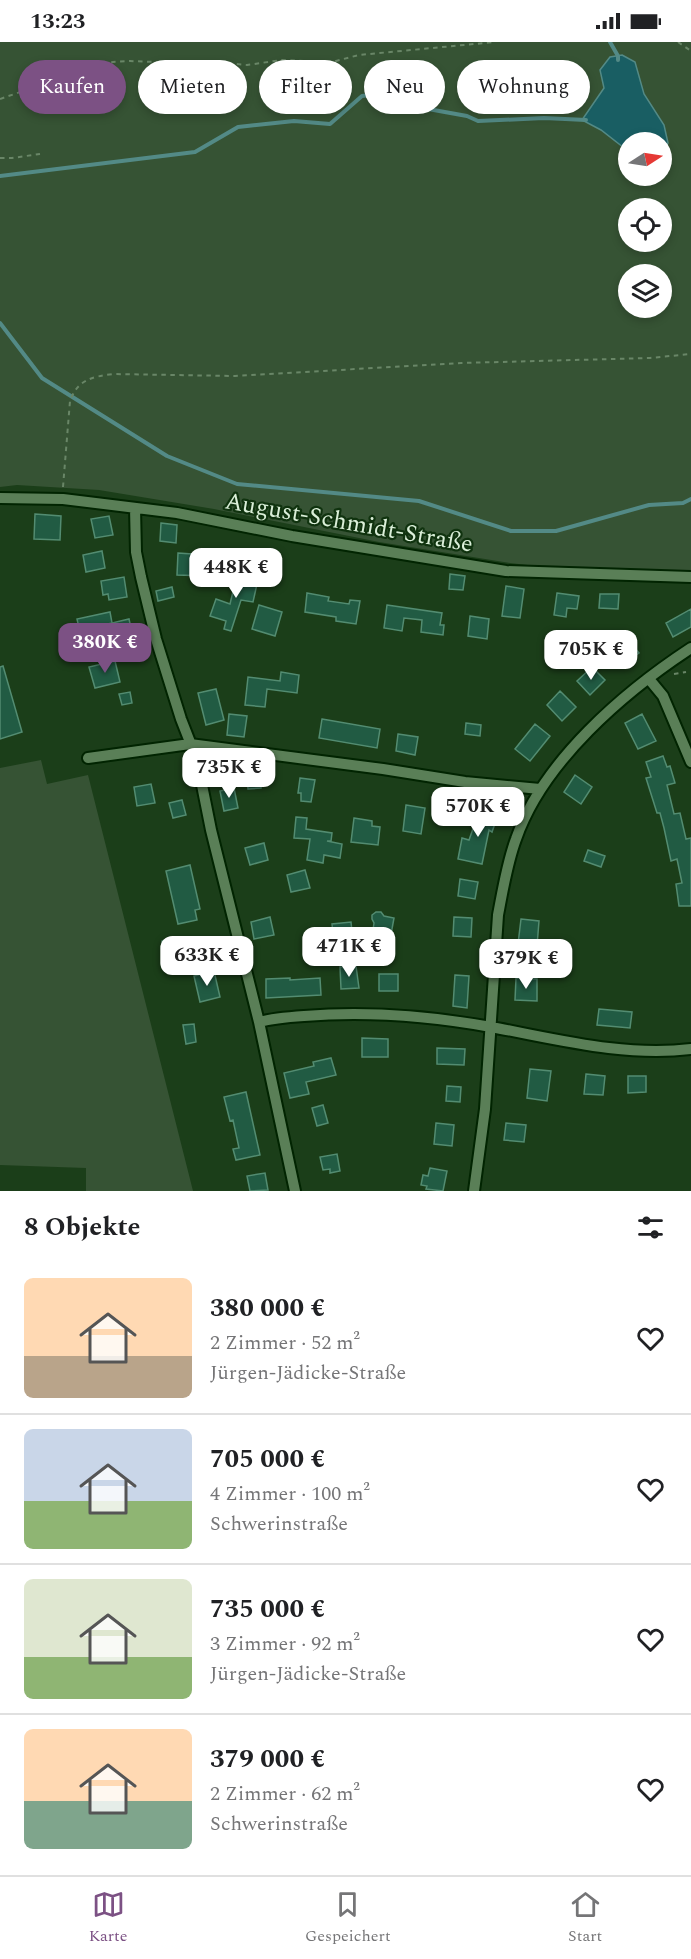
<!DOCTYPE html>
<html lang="de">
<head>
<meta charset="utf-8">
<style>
	:root { --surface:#fff; --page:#f2f2f2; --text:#202124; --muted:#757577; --line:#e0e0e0; --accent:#7c5184 }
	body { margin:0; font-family:Spectral,serif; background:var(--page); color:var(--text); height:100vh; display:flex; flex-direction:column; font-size:22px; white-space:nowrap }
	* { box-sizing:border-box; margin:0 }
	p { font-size:20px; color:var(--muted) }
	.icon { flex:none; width:33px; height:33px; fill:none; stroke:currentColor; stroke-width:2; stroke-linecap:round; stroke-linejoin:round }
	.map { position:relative; height:1149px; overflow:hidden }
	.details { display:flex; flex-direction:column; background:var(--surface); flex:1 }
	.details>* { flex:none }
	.banner { position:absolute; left:18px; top:18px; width:656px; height:54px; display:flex; gap:12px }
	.needle { width:39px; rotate:78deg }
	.fabs { position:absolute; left:618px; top:90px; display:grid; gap:12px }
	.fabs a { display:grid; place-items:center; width:54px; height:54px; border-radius:50%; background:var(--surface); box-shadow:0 3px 9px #0003; font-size:30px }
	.price { position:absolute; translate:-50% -51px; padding:0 14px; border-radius:12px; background:#fff; color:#222; font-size:20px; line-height:39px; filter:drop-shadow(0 2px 3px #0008) }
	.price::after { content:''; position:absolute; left:50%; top:36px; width:18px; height:14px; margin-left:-9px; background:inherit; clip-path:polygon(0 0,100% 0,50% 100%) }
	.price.on { background:var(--accent); color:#fff }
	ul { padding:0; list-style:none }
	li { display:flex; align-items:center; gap:18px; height:150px; padding:0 24px }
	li+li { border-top:2px solid var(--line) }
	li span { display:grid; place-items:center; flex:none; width:168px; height:120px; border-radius:9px; color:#555 }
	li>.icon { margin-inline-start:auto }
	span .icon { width:72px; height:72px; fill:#fffc; stroke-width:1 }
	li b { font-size:26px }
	h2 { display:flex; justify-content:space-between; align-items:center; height:72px; padding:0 24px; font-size:26px }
	.pill { padding:0 21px; border-radius:27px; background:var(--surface); box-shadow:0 3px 9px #0003; font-size:21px; line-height:54px }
	.pill.on { background:var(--accent); color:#fff }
	.status { display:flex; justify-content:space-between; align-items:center; height:42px; padding:0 30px; background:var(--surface); direction:ltr }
	.status svg { height:16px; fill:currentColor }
	.tabs { display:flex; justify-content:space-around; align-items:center; height:84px; border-top:2px solid var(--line); background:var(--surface); font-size:16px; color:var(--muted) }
	.tabs a { display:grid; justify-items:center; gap:3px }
	.tabs .on { color:var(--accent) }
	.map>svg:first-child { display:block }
	.green { fill:#365334; fill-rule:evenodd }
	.water { fill:#195e63; stroke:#538a86; stroke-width:1.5 }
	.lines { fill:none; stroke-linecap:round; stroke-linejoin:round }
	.stream { stroke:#538a86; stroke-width:4 }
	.building { fill:#215b43; stroke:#538c71; stroke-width:1.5 }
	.street-casing { stroke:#012401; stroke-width:14 }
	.path { stroke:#698667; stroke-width:2; stroke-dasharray:4.5 4.5; stroke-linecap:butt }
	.street { stroke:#5a7f57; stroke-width:10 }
	.labels { text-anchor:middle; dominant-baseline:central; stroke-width:4.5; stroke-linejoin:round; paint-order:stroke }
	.street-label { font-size:24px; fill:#dbefd9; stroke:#10330f }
</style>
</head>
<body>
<div class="status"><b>13:23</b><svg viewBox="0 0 49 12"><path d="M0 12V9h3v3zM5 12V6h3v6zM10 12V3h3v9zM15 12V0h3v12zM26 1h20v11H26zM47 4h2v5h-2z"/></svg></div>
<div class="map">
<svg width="691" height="1149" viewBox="0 0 691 1149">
	<rect width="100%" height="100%" fill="#1b3e19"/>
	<path class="green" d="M 0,0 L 691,0 L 691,530 L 570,528 L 510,521 L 379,500 L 214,467 L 99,448 L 17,443 L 0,445 ZM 635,20 L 644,52 L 664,83 L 668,101 L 662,115 L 662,134 L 628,134 L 628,109 L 601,88 L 582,78 L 604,46 L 600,28 ZM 628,166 L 662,166 L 662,200 L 628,200 ZM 628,232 L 662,232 L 662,266 L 628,266 Z
		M 41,718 L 47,742 L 88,733 L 193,1149 L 86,1149 L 86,1126 L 0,1123 L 0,726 Z"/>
	<path class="water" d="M 622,13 L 635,20 L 644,52 L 664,83 L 668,101 L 662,115 L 662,100 L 628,100 L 628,109 L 601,88 L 582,78 L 604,46 L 600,28 L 610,15 Z"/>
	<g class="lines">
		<path class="stream" d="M 610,0 L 618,14 L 618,18
			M 0,134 L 195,110 L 238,85 L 294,79 L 330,82 L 362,54 L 384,51 L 417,65 L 467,74 L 478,79 L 544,76 L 586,78
			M 0,281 L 42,336 L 167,414 L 237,442 L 419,459 L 511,489 L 556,489 L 649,463 L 683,461 L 691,457"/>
	</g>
	<path class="building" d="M 35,472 L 61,474 L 60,498 L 34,497 Z
		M 109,474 L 113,493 L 95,496 L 91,477 Z
		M 161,481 L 177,483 L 176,501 L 160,499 Z
		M 102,509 L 105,526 L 86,530 L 83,513 Z
		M 178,511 L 192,512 L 192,522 L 209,523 L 209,534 L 177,533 Z
		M 238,529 L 259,533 L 253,560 L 241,558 L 231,589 L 224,587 L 226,579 L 210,574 L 216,557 L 230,562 Z
		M 450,532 L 465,534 L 463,548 L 449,547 Z
		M 124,535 L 127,555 L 109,558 L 108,552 L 103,553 L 101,539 Z
		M 506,544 L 524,547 L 520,576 L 502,574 Z
		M 172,545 L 174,555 L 158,559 L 156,549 Z
		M 307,551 L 329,555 L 328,559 L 349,562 L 350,558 L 360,559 L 356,582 L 336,579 L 336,575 L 305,570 Z
		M 557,551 L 579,554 L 577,567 L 567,566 L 566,575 L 554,573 Z
		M 600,552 L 619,552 L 618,567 L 599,566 Z
		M 259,563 L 282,570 L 275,594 L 252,587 Z
		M 387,563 L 442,571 L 440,583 L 444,583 L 443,593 L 421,590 L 422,578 L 404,576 L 402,589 L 384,586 Z
		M 691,567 L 691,585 L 673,595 L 666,581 Z
		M 110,570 L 112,581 L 89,586 L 93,601 L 83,603 L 77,577 Z
		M 470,574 L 489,577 L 487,597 L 468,594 Z
		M 129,577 L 133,595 L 116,599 L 112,581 Z
		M 627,597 L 639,611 L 620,626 L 609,611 Z
		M 115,619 L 120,640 L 95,646 L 89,625 Z
		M 3,624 L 22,690 L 0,697 L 0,625 Z
		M 592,625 L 605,638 L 590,653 L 577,639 Z
		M 281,630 L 299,633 L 297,651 L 267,647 L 265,665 L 245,663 L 248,635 L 280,639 Z
		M 216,647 L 224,678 L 206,683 L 198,651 Z
		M 560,649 L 576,665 L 562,679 L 547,663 Z
		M 130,650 L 132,661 L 122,663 L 119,652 Z
		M 229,672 L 247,674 L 244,695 L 227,693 Z
		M 642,672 L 656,699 L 638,707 L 625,681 Z
		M 322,677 L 380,687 L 377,706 L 319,696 Z
		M 466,681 L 481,683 L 480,694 L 465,692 Z
		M 535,682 L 550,694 L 530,719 L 515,707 Z
		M 398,692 L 418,695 L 415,713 L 396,709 Z
		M 663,714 L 667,725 L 670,724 L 675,741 L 667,743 L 674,772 L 680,771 L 686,797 L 691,796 L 691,864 L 679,864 L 676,842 L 682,841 L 677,817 L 671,819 L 664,786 L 660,771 L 657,771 L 646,736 L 651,735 L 646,720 Z
		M 575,733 L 592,745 L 581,762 L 564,750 Z
		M 261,734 L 261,746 L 248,747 L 247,735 Z
		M 300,736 L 315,738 L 311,760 L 301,759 L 301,751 L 298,751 Z
		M 151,742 L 155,761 L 137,764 L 134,745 Z
		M 234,746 L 238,766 L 224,769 L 220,749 Z
		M 182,758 L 186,773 L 173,776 L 169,761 Z
		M 406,763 L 425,766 L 421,792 L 403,789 Z
		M 480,767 L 498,773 L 492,790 L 489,788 L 482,822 L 458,817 L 462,796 L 469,798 Z
		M 296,775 L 307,776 L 306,787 L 332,791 L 331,799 L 327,799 L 342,802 L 340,816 L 324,813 L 323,821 L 307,818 L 310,797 L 294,796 Z
		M 354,776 L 372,779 L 372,784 L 380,785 L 378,803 L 351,800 Z
		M 264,801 L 268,818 L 250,823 L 245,806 Z
		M 588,808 L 605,814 L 601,825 L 584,819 Z
		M 190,823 L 200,867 L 195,868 L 197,878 L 178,882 L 166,829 Z
		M 305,828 L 310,846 L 291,850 L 287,833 Z
		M 460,837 L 478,840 L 475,857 L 458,854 Z
		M 376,870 L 381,870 L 384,874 L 394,876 L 390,898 L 372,895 L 374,881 L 372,877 L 372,873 Z
		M 270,875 L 274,893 L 254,897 L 251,880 Z
		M 454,875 L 472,876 L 471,895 L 453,894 Z
		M 521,877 L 539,879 L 537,904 L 518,902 Z
		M 351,880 L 353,899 L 334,901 L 332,882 Z
		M 177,895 L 180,907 L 164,911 L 162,899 Z
		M 356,924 L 359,946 L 341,947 L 340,925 Z
		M 214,929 L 220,955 L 200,960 L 194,934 Z
		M 379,932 L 398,932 L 398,949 L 379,949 Z
		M 455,933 L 469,934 L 467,966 L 453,964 Z
		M 290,936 L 290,938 L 320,936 L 321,953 L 266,956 L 266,937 Z
		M 516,936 L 537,937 L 537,959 L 515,958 Z
		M 599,967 L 632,970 L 630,986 L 597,983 Z
		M 194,982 L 196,1000 L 186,1002 L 183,983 Z
		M 362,996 L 388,997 L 388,1015 L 362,1015 Z
		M 437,1006 L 465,1007 L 464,1023 L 437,1022 Z
		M 331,1016 L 336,1033 L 306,1040 L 309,1052 L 290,1056 L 284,1031 L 314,1024 L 313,1020 Z
		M 530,1027 L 551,1029 L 547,1059 L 527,1056 Z
		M 586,1032 L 605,1034 L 603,1053 L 584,1052 Z
		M 628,1034 L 646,1034 L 646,1050 L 628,1051 Z
		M 447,1044 L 461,1045 L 460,1060 L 446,1059 Z
		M 246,1050 L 260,1113 L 236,1118 L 233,1107 L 239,1106 L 233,1078 L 230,1079 L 224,1055 Z
		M 323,1063 L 328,1081 L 317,1084 L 312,1066 Z
		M 436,1081 L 454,1083 L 452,1104 L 434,1102 Z
		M 506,1081 L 526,1083 L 524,1100 L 504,1098 Z
		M 337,1112 L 340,1129 L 330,1131 L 330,1127 L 323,1128 L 320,1115 Z
		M 430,1126 L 447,1129 L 443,1149 L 426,1147 L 427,1144 L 421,1143 L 423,1133 L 428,1134 Z
		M 265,1131 L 268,1148 L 250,1149 L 247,1134 Z"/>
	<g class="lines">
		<g class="street-casing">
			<path id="street" d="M 0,456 L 63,457 L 177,471 L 292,494 L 506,529 L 691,535
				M 135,466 L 136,510 L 141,535 L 156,597 L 181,677 L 197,718 L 211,788 L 259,980 L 295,1149
				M 649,637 L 663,654 L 691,720
				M 88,716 L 190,702 L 383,727 L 465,740 L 540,747
				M 259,980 C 274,976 289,975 304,974 C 366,969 430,974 491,985 C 557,997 623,1015 691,1007
				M 474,1149 L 485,1067 L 498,873 C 503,847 507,821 516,797 C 543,719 624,650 691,606"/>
		</g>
		<path class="path" d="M 678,0 L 691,9
			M 0,57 L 49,40 L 113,20 L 130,19 L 180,21 L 208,19 L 247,23 L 282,18 L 332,20 L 359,13 L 495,0
			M 0,116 L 12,116 L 40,112
			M 63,445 L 70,359 C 78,337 92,335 113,332 L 235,334 L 461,321 L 650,316 L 691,312
			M 674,632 L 686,630"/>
		<use href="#street" class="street"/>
	</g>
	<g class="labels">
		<g class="street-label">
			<text transform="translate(349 481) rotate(10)">August-Schmidt-Straße</text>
		</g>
	</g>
</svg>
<div class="fabs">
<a><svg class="needle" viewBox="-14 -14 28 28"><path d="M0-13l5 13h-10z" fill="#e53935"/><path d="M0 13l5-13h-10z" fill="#757577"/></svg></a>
<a><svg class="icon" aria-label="locate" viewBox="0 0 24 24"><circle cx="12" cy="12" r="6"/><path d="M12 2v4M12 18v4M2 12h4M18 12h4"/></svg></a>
<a><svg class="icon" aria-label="layers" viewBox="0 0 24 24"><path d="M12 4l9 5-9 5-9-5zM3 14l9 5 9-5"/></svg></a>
</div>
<b class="price" style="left:236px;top:557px">448K €</b>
<b class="price on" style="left:105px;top:632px">380K €</b>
<b class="price" style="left:591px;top:639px">705K €</b>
<b class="price" style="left:229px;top:757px">735K €</b>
<b class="price" style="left:478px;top:796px">570K €</b>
<b class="price" style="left:349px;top:936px">471K €</b>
<b class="price" style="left:207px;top:945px">633K €</b>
<b class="price" style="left:526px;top:948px">379K €</b>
<div class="banner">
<a class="pill on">Kaufen</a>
<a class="pill">Mieten</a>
<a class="pill">Filter</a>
<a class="pill">Neu</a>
<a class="pill">Wohnung</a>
</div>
</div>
<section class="details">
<h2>8 Objekte<svg class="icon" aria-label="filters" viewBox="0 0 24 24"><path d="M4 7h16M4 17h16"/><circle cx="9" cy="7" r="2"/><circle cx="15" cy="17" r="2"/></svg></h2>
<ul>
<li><span style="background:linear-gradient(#ffd9b3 65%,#b9a48a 0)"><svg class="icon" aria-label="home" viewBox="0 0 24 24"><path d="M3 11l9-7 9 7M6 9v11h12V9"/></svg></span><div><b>380 000 €</b><p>2 Zimmer · 52 m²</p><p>Jürgen-Jädicke-Straße</p></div><svg class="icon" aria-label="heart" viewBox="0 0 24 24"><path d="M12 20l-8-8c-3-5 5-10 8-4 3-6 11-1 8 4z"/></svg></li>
<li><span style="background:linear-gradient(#c9d6e8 60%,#8fb573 0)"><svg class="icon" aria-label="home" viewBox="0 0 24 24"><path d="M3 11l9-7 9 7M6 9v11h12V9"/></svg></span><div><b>705 000 €</b><p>4 Zimmer · 100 m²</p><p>Schwerinstraße</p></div><svg class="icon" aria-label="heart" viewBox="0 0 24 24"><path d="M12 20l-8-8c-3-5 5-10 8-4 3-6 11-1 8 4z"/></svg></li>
<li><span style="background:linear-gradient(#dfe7d0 65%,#8fb573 0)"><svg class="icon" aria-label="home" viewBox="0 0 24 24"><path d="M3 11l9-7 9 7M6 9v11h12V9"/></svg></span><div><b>735 000 €</b><p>3 Zimmer · 92 m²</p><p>Jürgen-Jädicke-Straße</p></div><svg class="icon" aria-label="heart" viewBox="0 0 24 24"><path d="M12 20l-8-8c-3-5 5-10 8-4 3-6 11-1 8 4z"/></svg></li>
<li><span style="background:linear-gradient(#ffd9b3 60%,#7fa58c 0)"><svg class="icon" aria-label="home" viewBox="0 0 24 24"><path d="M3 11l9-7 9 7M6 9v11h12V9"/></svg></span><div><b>379 000 €</b><p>2 Zimmer · 62 m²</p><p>Schwerinstraße</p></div><svg class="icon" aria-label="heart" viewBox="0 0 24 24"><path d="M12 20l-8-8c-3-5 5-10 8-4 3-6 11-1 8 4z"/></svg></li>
</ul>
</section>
<nav class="tabs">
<a class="on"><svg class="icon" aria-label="map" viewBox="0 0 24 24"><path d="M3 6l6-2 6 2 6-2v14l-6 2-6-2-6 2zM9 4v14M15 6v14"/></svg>Karte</a>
<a><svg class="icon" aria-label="saved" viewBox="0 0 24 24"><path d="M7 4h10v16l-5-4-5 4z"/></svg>Gespeichert</a>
<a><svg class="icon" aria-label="home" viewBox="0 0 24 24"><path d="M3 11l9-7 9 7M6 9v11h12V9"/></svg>Start</a>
</nav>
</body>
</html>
